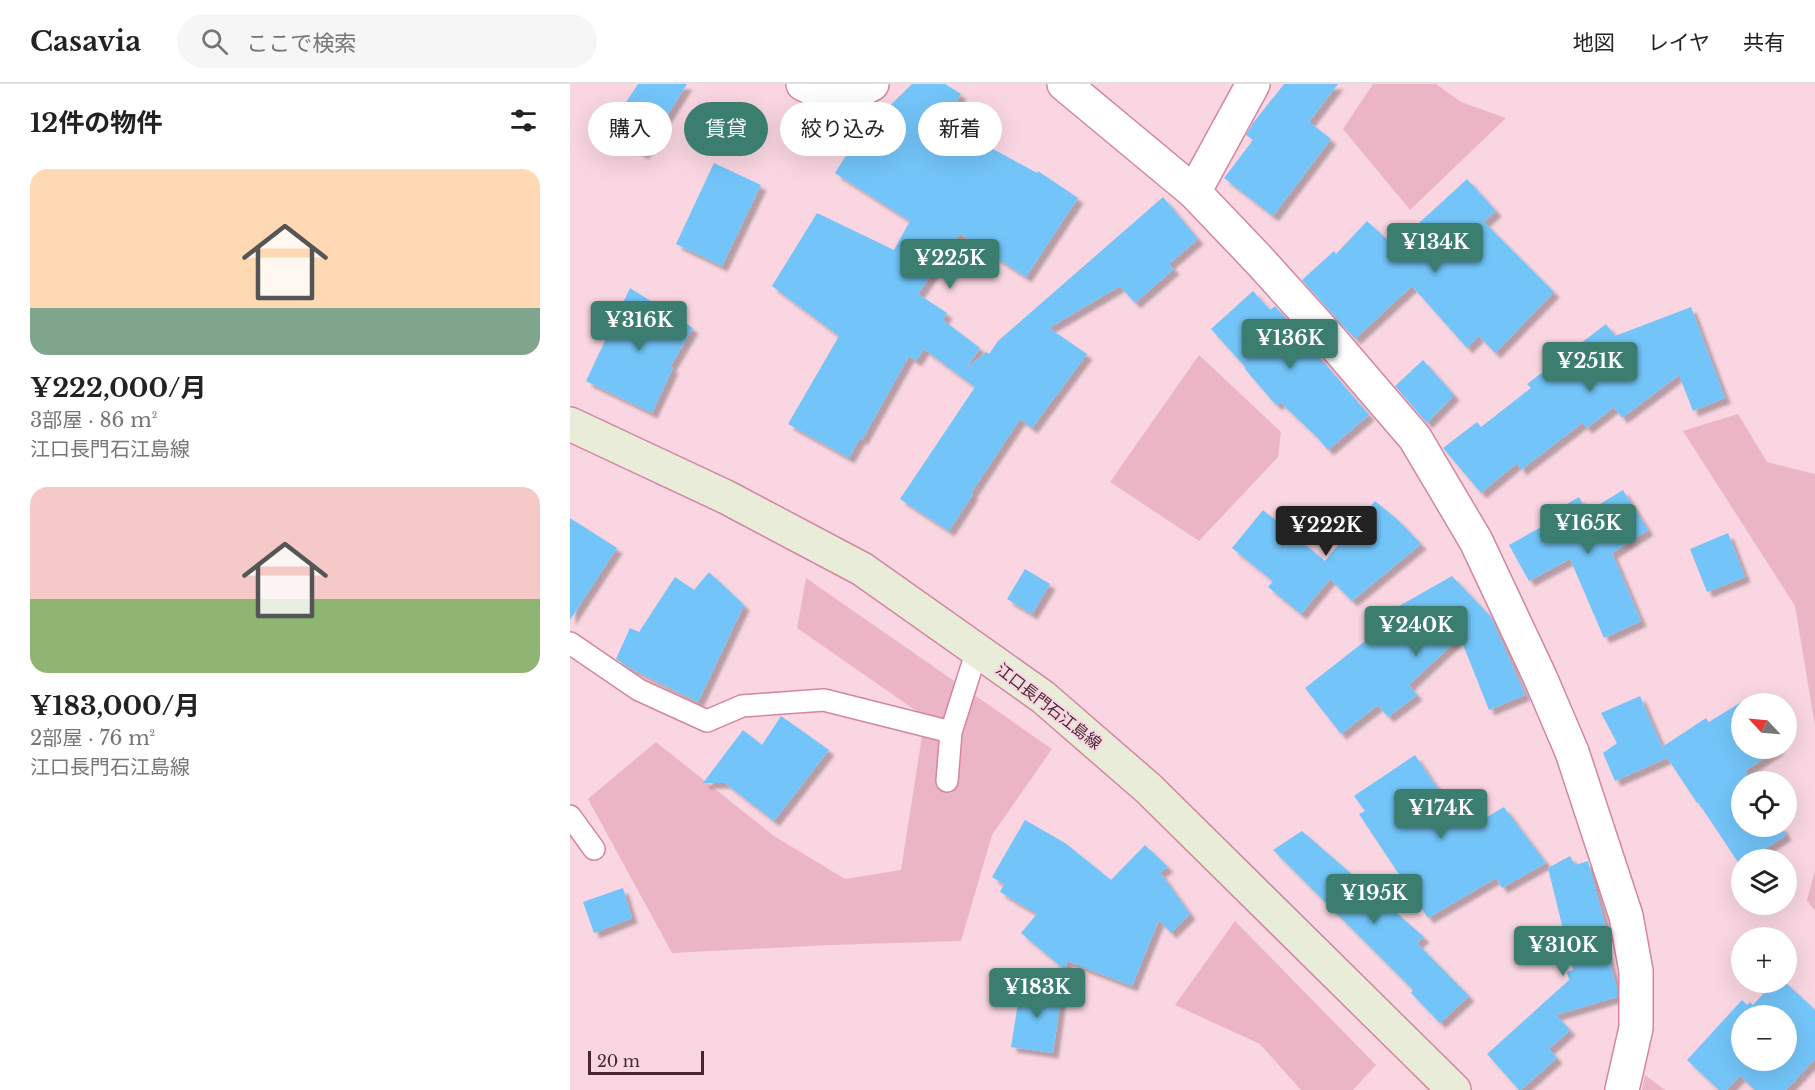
<!DOCTYPE html>
<html lang="ja">
<head>
<meta charset="utf-8">
<style>
	:root { --surface:#fff; --page:#f6f6f6; --text:#222; --muted:#767676; --line:#e0e0e0; --accent:#3b7e70 }
	body { margin:0; font-family:"Libre Baskerville","Noto Sans JP",serif; background:var(--page); color:var(--text); height:100vh; display:flex; flex-direction:column; font-size:22px; white-space:nowrap }
	* { box-sizing:border-box; margin:0 }
	p { font-size:20px; color:var(--muted) }
	.icon { flex:none; width:33px; height:33px; fill:none; stroke:currentColor; stroke-width:2; stroke-linecap:round; stroke-linejoin:round }
	.map { position:relative; flex:1; overflow:hidden }
	.sheet { display:flex; flex-direction:column; background:var(--surface); width:570px }
	.sheet>* { flex:none }
	.top-card { position:absolute; left:18px; top:18px; width:570px; height:54px; display:flex; gap:12px }
	.needle { width:39px; rotate:296deg }
	.controls { position:absolute; left:1161px; top:609px; display:grid; gap:12px }
	.controls a { display:grid; place-items:center; width:66px; height:66px; border-radius:50%; background:var(--surface); box-shadow:0 6px 24px #0002; font-size:30px }
	.scale { position:absolute; left:18px; bottom:15px; width:116px; box-sizing:border-box; padding-left:6px; border:3px solid #472732; border-top:0; font-size:16px; line-height:21px; white-space:nowrap; color:#472732; -webkit-text-stroke:4px #f9d6e1; paint-order:stroke }
	.price { position:absolute; translate:-50% -51px; padding:0 14px; border-radius:6px; background:var(--accent); color:#fff; font-size:20px; line-height:39px; filter:drop-shadow(0 2px 3px #0008) }
	.price::after { content:''; position:absolute; left:50%; top:36px; width:18px; height:14px; margin-left:-9px; background:inherit; clip-path:polygon(0 0,100% 0,50% 100%) }
	.price.active { background:#222; color:#fff }
	ul { padding:0; list-style:none }
	li { display:grid; align-content:center; gap:12px; height:318px; padding:0 30px }
	li span { display:grid; place-items:center; height:186px; border-radius:18px; color:#555 }
	li>.icon { margin-inline-start:auto }
	span .icon { width:108px; height:108px; fill:#fffc; stroke-width:1 }
	li b { font-size:26px }
	h2 { display:flex; justify-content:space-between; align-items:center; height:72px; padding:0 30px; font-size:26px }
	.chip { padding:0 21px; border-radius:27px; background:var(--surface); box-shadow:0 6px 24px #0002; font-size:21px; line-height:54px }
	.chip.active { background:var(--accent); color:#fff }
	header { display:flex; align-items:center; gap:36px; box-sizing:border-box; height:84px; padding:0 30px; background:var(--surface); border-bottom:2px solid var(--line) }
	header strong { font-size:28px }
	nav { display:flex; gap:33px; margin-inline-start:auto; font-size:21px }
	.search { width:420px; height:54px; background:var(--page); display:flex; align-items:center; gap:15px; box-sizing:border-box; padding:0 21px; border-radius:33px; color:var(--muted); font-size:22px }
	main { display:flex; flex:1; min-height:0 }
	.map>svg:first-child { display:block }
	.green { fill:#ecb5c6 }
	.building { fill:#73c5f9; fill-rule:evenodd; filter:url(#shadow) }
	.lines { fill:none; stroke-linecap:round; stroke-linejoin:round }
	.lane-casing { stroke:#d485a0; stroke-width:24 }
	.street-casing { stroke:#d485a0; stroke-width:36 }
	.secondary-casing { stroke:#d485a0; stroke-width:36 }
	.lane { stroke:#fff; stroke-width:21 }
	.street { stroke:#fff; stroke-width:33 }
	.secondary { stroke:#e8ecd8; stroke-width:33 }
	.labels { text-anchor:middle; dominant-baseline:central; stroke-width:4.5; stroke-linejoin:round; paint-order:stroke }
	.street-label { font-size:16px; fill:#472732; stroke:#f9d6e1 }
</style>
</head>
<body>
<header>
<strong>Casavia</strong>
<div class="search"><svg class="icon" aria-label="search" viewBox="0 0 24 24"><circle cx="10" cy="10" r="6"/><path d="M15 15l6 6"/></svg>ここで検索</div>
<nav><a>地図</a><a>レイヤ</a><a>共有</a></nav>
</header>
<main>
<section class="sheet">
<h2>12件の物件<svg class="icon" aria-label="filters" viewBox="0 0 24 24"><path d="M4 7h16M4 17h16"/><circle cx="9" cy="7" r="2"/><circle cx="15" cy="17" r="2"/></svg></h2>
<ul>
<li><span style="background:linear-gradient(#ffd9b3 75%,#7fa58c 0)"><svg class="icon" aria-label="home" viewBox="0 0 24 24"><path d="M3 11l9-7 9 7M6 9v11h12V9"/></svg></span><div><b>¥222,000/月</b><p>3部屋 · 86 m²</p><p>江口長門石江島線</p></div></li>
<li><span style="background:linear-gradient(#f6c9c9 60%,#8fb573 0)"><svg class="icon" aria-label="home" viewBox="0 0 24 24"><path d="M3 11l9-7 9 7M6 9v11h12V9"/></svg></span><div><b>¥183,000/月</b><p>2部屋 · 76 m²</p><p>江口長門石江島線</p></div></li>
</ul>
</section>
<div class="map">
<svg width="1245" height="1006" viewBox="0 0 1245 1006">
	<defs>
		<filter id="shadow"><feDropShadow dx="5.5" dy="5.5" stdDeviation="1.5" flood-color="#0004"/></filter>
	</defs>
	<rect width="100%" height="100%" fill="#f9d6e1"/>
	<path class="green" d="M 803,0 L 866,0 L 891,18 L 936,34 L 840,126 L 773,45 Z
		M 629,271 L 711,348 L 708,373 L 629,457 L 540,398 Z
		M 1168,330 L 1197,378 L 1245,390 L 1245,642 L 1225,522 L 1113,347 Z
		M 236,494 L 482,665 L 422,751 L 391,857 L 259,861 L 102,869 L 18,715 L 86,658 L 204,752 L 275,795 L 331,786 L 355,633 L 227,544 Z
		M 1245,787 L 1245,827 L 1237,816 Z
		M 665,837 L 806,981 L 783,1006 L 731,1006 L 690,960 L 605,921 Z
		M 1075,991 L 1095,1006 L 1072,1006 Z"/>
	<path class="building" d="M 68,0 L 117,0 L 73,70 L 37,47 Z
		M 342,0 L 375,0 L 391,10 L 374,38 L 467,89 L 468,87 L 508,114 L 456,193 L 390,150 L 348,210 L 377,229 L 373,236 L 410,264 L 396,285 L 416,268 L 419,270 L 428,257 L 593,113 L 628,155 L 599,180 L 604,185 L 565,219 L 550,202 L 479,244 L 517,270 L 462,344 L 450,335 L 401,409 L 403,410 L 379,447 L 330,415 L 405,303 L 354,265 L 346,277 L 339,272 L 292,356 L 290,354 L 279,374 L 218,340 L 269,252 L 202,202 L 247,129 L 324,166 L 340,137 L 265,89 L 299,35 L 303,38 Z
		M 714,0 L 768,0 L 739,38 L 761,55 L 703,132 L 654,94 L 683,56 L 676,51 L 683,39 Z
		M 144,79 L 191,101 L 152,182 L 106,160 Z
		M 897,95 L 926,127 L 914,138 L 984,208 L 925,269 L 909,252 L 897,264 L 842,202 L 785,255 L 732,196 L 764,167 L 766,170 L 797,137 L 824,162 Z
		M 60,204 L 123,244 L 100,283 L 103,284 L 82,329 L 16,297 Z
		M 683,207 L 700,226 L 705,222 L 799,331 L 758,366 L 746,352 L 710,318 L 706,321 L 675,285 L 676,284 L 641,245 Z
		M 1121,223 L 1155,314 L 1123,327 L 1109,291 L 1052,334 L 1044,323 L 1017,344 L 1012,339 L 951,386 L 947,379 L 911,409 L 873,364 L 907,338 L 911,343 L 961,304 L 957,300 L 1036,240 L 1045,252 Z
		M 853,276 L 884,311 L 857,339 L 825,302 Z
		M 1053,406 L 1078,446 L 1042,469 L 1071,537 L 1034,554 L 1000,475 L 959,497 L 939,461 L 980,438 L 976,432 L 1009,413 L 1017,428 Z
		M 805,417 L 829,437 L 851,460 L 782,517 L 760,495 L 731,530 L 698,503 L 703,497 L 662,464 L 693,426 L 755,477 Z
		M 0,434 L 47,464 L 0,536 Z
		M 1158,449 L 1175,493 L 1137,508 L 1120,465 Z
		M 455,485 L 480,500 L 462,530 L 437,515 Z
		M 139,488 L 174,521 L 128,618 L 58,583 L 46,575 L 60,544 L 69,548 L 105,493 L 124,506 Z
		M 882,492 L 921,533 L 955,611 L 919,626 L 890,553 L 839,601 L 847,611 L 818,633 L 808,621 L 771,650 L 735,604 L 809,546 L 801,538 Z
		M 1070,612 L 1092,663 L 1136,634 L 1139,638 L 1181,612 L 1186,620 L 1172,620 L 1172,664 L 1210,664 L 1175,687 L 1182,698 L 1172,698 L 1172,742 L 1211,742 L 1216,751 L 1178,776 L 1172,776 L 1172,780 L 1170,781 L 1128,718 L 1127,719 L 1096,672 L 1097,674 L 1045,697 L 1033,669 L 1047,659 L 1031,629 Z
		M 211,632 L 259,666 L 204,737 L 155,699 L 133,699 L 173,646 L 192,661 Z
		M 845,671 L 892,741 L 904,735 L 907,739 L 934,723 L 976,779 L 932,804 L 926,794 L 858,834 L 789,730 L 795,727 L 784,712 Z
		M 455,736 L 495,759 L 541,796 L 575,761 L 598,783 L 590,788 L 620,830 L 601,849 L 589,836 L 562,902 L 497,877 L 495,886 L 451,849 L 467,830 L 430,808 L 434,800 L 422,793 Z
		M 732,747 L 854,853 L 847,859 L 899,912 L 870,939 L 841,909 L 843,906 L 703,766 Z
		M 1000,772 L 1005,781 L 1018,777 L 1036,844 L 1030,846 L 1047,904 L 1047,913 L 986,931 L 1000,946 L 979,965 L 987,974 L 951,1006 L 949,1006 L 917,970 L 999,896 L 997,888 L 1003,886 L 978,784 Z
		M 53,804 L 62,834 L 24,849 L 13,818 Z
		M 1204,898 L 1215,898 L 1245,926 L 1245,975 L 1216,1006 L 1185,1006 L 1170,992 L 1157,1006 L 1149,1006 L 1117,976 L 1172,916 L 1177,921 L 1180,918 L 1183,921 ZM 1172,932 L 1216,932 L 1216,976 L 1172,976 Z
		M 451,900 L 492,906 L 483,969 L 441,963 Z"/>
	<g class="lines">
		<g class="lane-casing">
			<path id="lane" d="M 0,559 L 69,606 L 137,637 L 172,622 L 254,616 L 381,648
				M 377,697 L 381,648 L 407,566
				M 0,732 L 24,765"/>
		</g>
		<g class="street-casing">
			<path id="street" d="M 233,0 C 268,15 268,18 302,0
				M 494,0 L 624,108 L 688,175 L 754,248 L 845,354 L 906,457 L 970,593 L 1002,668 L 1056,832 L 1066,887 L 1066,944 L 1052,1006
				M 624,108 L 683,0"/>
		</g>
		<g class="secondary-casing">
			<path id="secondary" d="M 0,340 L 156,413 L 292,485 L 473,613 L 579,705 L 884,1006"/>
		</g>
		<use href="#lane" class="lane"/>
		<use href="#street" class="street"/>
		<use href="#secondary" class="secondary"/>
	</g>
	<g class="labels">
		<g class="street-label">
			<text transform="translate(479 622) rotate(38)">江口長門石江島線</text>
		</g>
	</g>
</svg>
<div class="controls">
<a><svg class="needle" viewBox="-14 -14 28 28"><path d="M0-13l5 13h-10z" fill="#e53935"/><path d="M0 13l5-13h-10z" fill="#767676"/></svg></a>
<a><svg class="icon" aria-label="locate" viewBox="0 0 24 24"><circle cx="12" cy="12" r="6"/><path d="M12 2v4M12 18v4M2 12h4M18 12h4"/></svg></a>
<a><svg class="icon" aria-label="layers" viewBox="0 0 24 24"><path d="M12 4l9 5-9 5-9-5zM3 14l9 5 9-5"/></svg></a>
<a>+</a>
<a>−</a>
</div>
<div class="scale">20 m</div>
<b class="price" style="left:865px;top:190px">¥134K</b>
<b class="price" style="left:380px;top:206px">¥225K</b>
<b class="price" style="left:69px;top:268px">¥316K</b>
<b class="price" style="left:720px;top:286px">¥136K</b>
<b class="price" style="left:1020px;top:309px">¥251K</b>
<b class="price" style="left:1018px;top:471px">¥165K</b>
<b class="price active" style="left:756px;top:473px">¥222K</b>
<b class="price" style="left:846px;top:573px">¥240K</b>
<b class="price" style="left:871px;top:756px">¥174K</b>
<b class="price" style="left:804px;top:841px">¥195K</b>
<b class="price" style="left:993px;top:893px">¥310K</b>
<b class="price" style="left:467px;top:935px">¥183K</b>
<div class="top-card">
<a class="chip">購入</a>
<a class="chip active">賃貸</a>
<a class="chip">絞り込み</a>
<a class="chip">新着</a>
</div>
</div>
</main>
</body>
</html>
